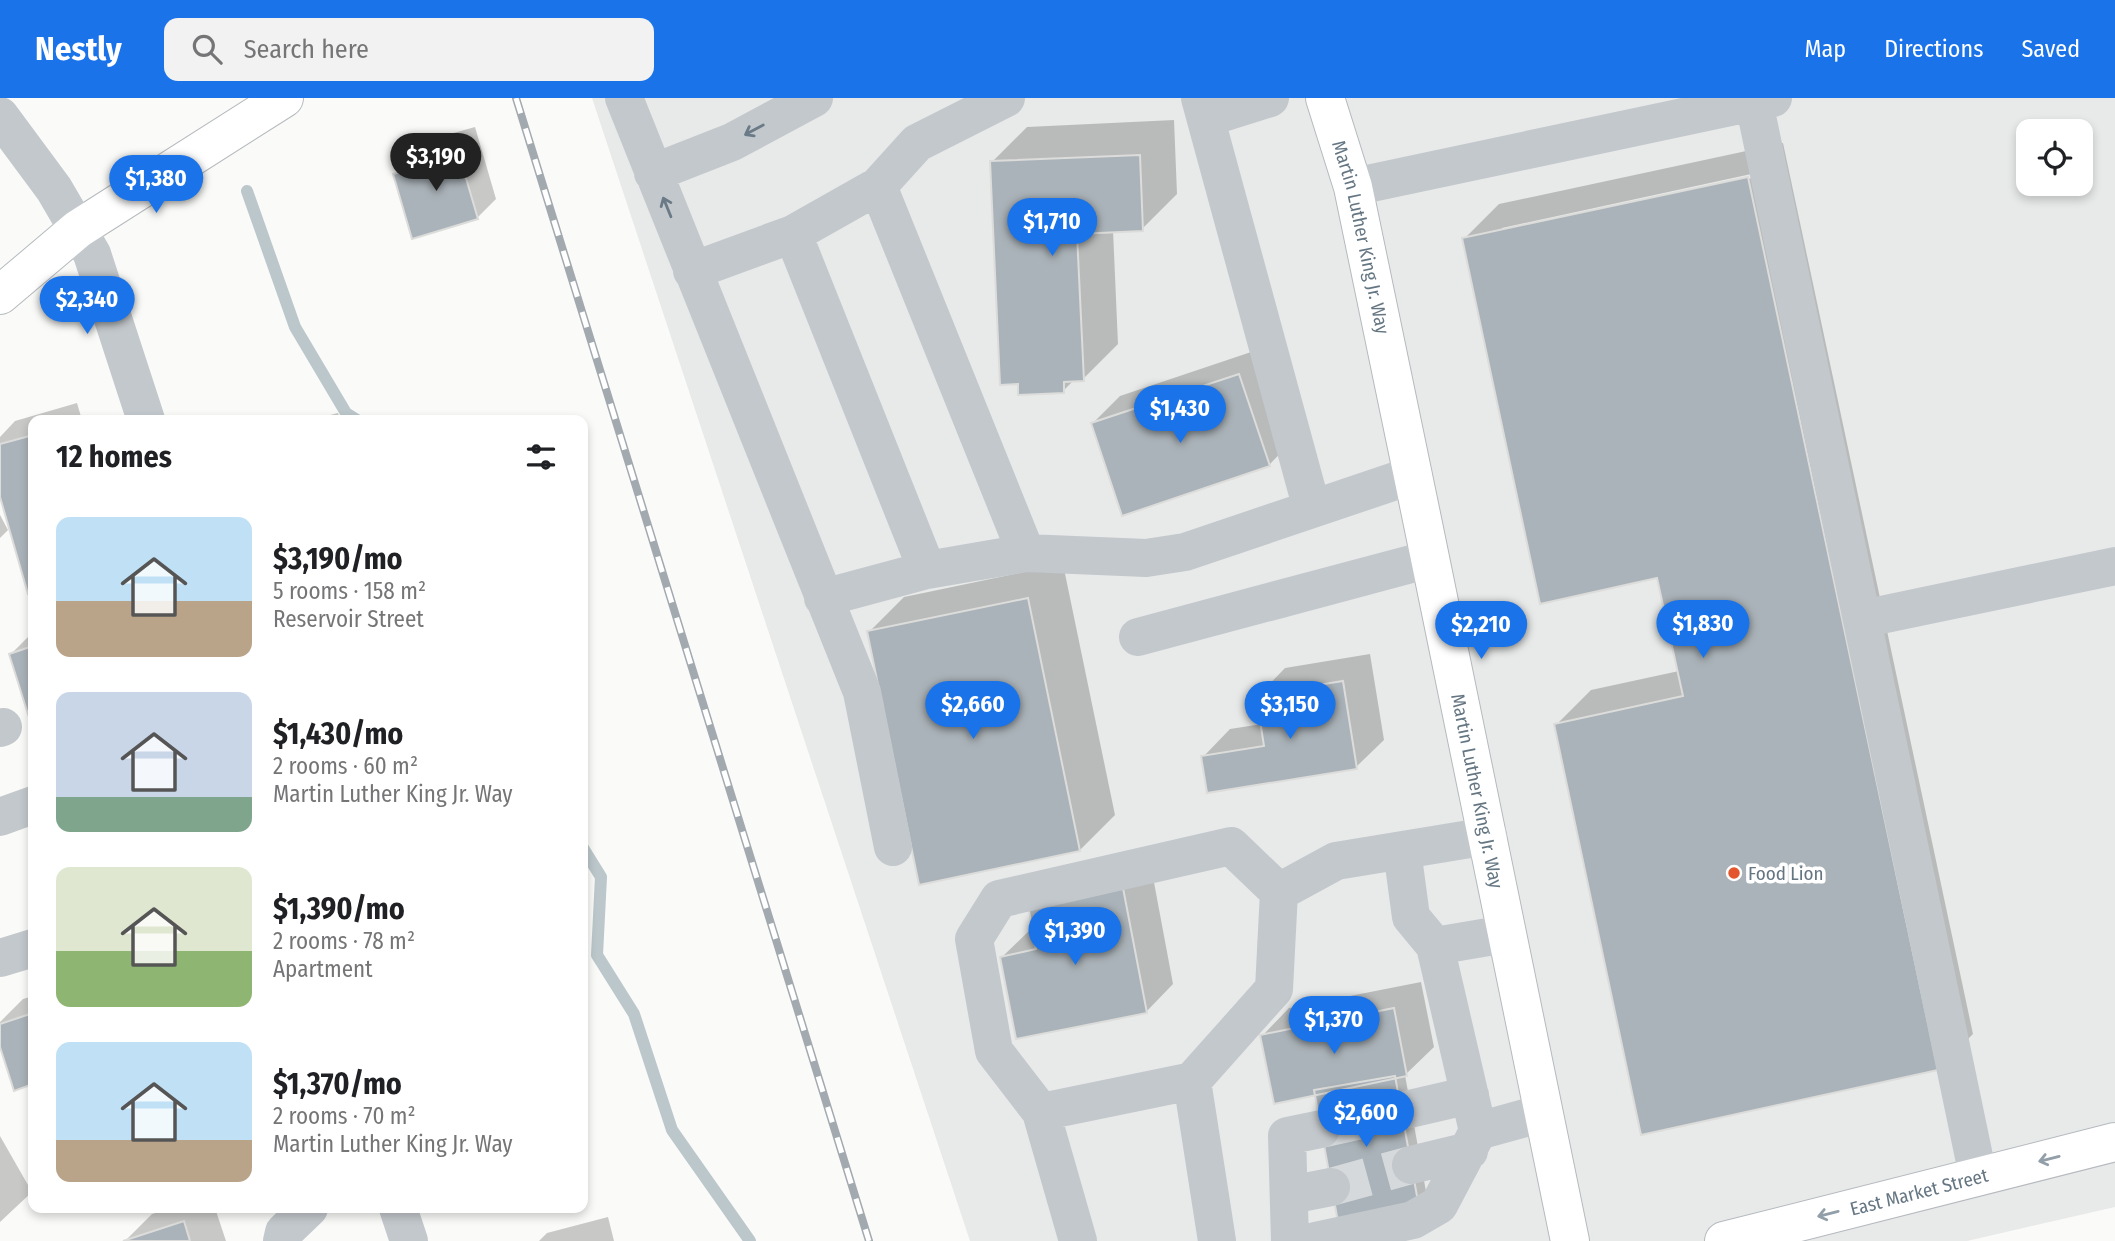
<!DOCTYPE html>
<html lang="en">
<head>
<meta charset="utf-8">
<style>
	:root { --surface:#fff; --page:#f2f2f2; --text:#202124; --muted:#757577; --accent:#1a73e8 }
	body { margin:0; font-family:"Fira Sans Condensed",sans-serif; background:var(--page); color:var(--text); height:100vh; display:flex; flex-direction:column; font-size:26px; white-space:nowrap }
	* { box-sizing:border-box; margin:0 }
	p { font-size:23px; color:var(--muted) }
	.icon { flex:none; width:38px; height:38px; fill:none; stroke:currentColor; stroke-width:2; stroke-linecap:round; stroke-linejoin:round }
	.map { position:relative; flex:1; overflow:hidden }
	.drawer { position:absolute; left:28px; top:317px; width:560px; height:798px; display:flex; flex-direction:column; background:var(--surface); border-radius:14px; box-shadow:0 4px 10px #0003 }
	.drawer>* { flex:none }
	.tools { position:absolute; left:2016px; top:21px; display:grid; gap:14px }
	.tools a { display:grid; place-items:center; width:77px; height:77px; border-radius:14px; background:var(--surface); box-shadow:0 4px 10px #0003; font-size:35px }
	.price { position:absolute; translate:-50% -60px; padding:0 16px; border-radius:24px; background:var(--accent); color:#fff; font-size:23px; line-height:46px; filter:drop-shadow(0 2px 4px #0008) }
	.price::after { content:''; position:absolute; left:50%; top:42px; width:21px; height:16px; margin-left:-10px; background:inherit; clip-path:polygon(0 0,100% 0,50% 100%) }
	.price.selected { background:#222; color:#fff }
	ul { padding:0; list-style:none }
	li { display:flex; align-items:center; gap:21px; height:175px; padding:0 28px }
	li span { display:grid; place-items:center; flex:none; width:196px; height:140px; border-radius:14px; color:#555 }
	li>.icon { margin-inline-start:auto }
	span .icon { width:84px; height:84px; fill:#fffc; stroke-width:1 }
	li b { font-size:30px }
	h2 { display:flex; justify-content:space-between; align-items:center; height:84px; padding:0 28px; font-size:30px }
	header { display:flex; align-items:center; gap:42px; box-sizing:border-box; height:98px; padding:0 35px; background:var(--accent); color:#fff }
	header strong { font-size:33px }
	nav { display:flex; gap:38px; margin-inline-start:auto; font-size:24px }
	.search { width:490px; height:63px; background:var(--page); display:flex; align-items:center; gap:18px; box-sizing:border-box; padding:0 24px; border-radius:14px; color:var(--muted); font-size:26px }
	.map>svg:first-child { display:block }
	.built { fill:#e8e9e9; fill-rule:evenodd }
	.shadow { fill:#0003; fill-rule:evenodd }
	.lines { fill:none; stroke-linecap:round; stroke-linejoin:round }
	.stream { stroke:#bbc7cb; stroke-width:12 }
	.building { fill:#aab3b9; stroke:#dcdcda; stroke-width:2 }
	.minor-tunnel { stroke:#d5d9db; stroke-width:38; stroke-dasharray:38 19; stroke-linecap:butt }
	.major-casing { stroke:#b5babe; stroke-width:40 }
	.minor { stroke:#c3c8cc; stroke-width:38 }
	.major { stroke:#fff; stroke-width:38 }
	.rail-casing { stroke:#a2aab0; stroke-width:8 }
	.rail { stroke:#fff; stroke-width:5; stroke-dasharray:16; stroke-linecap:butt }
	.oneway { stroke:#6a7a87 }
	.oneway2 { stroke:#939fa8 }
	.poi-dot { fill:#e4572e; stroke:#fff; stroke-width:2.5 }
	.labels { text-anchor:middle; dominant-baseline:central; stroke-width:7; stroke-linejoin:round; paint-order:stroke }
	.street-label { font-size:19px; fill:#657683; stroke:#fff }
	.poi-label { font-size:19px; fill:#657683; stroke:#fff; text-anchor:start }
</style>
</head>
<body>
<header>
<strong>Nestly</strong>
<div class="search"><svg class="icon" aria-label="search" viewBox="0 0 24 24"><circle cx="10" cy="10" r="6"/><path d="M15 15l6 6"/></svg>Search here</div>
<nav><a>Map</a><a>Directions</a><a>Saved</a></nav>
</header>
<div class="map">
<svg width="2115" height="1143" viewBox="0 0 2115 1143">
	<rect width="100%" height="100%" fill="#fafaf8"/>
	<path class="built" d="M 592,0 L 2115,0 L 2115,1109 L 1967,1143 L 970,1143 ZM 2028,33 L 2081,33 L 2081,86 L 2028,86 Z"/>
	<path class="shadow" d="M 1174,22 L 1177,96 L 1142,131 L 1113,132 L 1118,246 L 1083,281 L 1074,282 L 1063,293 L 992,64 L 1027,29 Z
		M 475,29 L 496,101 L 477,120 L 395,77 L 432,41 Z
		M 1783,45 L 1973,936 L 1938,971 L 1556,627 L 1591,592 L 1679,573 L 1659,478 L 1464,141 L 1499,106 ZM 1756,75 L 1757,79 L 1502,133 L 1502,130 Z
		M 1266,249 L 1296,339 L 1269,367 L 1093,325 L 1120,298 Z
		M 77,305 L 82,322 L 33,322 L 33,493 L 29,494 L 0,393 L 0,339 L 15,323 Z
		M 338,315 L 340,322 L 311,322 Z
		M 303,318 L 304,322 L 290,322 Z
		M 0,417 L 8,432 L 0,440 Z
		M 1063,466 L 1115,717 L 1080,752 L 869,534 L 904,499 Z
		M 33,534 L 33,626 L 11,556 Z
		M 1370,556 L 1384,642 L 1356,669 L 1203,659 L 1230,631 L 1262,626 L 1258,598 L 1285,570 Z
		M 1150,763 L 1173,886 L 1146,914 L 1002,859 L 1030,832 Z
		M 1421,884 L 1434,949 L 1405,977 L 1427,1099 L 1418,1108 L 1262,938 L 1289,910 Z
		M 33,898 L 33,985 L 15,990 L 0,943 L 0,924 L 23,901 Z
		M 0,1038 L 32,1094 L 0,1124 Z
		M 172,1110 L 215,1110 L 226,1143 L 125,1143 L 152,1116 Z
		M 608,1119 L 614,1143 L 539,1143 L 547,1135 Z"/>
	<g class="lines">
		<path class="stream" d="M 247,93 L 295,229 L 346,315 L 357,322
			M 583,750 L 601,779 L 597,857 L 634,916 L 672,1032 L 750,1143"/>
	</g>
	<path class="building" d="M 456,46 L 478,121 L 412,141 L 393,76 L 415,70 L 411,60 Z
		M 1140,57 L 1143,133 L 1077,136 L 1084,283 L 1064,284 L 1064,295 L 1018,297 L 1018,286 L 1000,287 L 990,63 Z
		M 1748,79 L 1938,972 L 1641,1037 L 1554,626 L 1683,598 L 1657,480 L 1540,506 L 1462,140 Z
		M 1239,276 L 1270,368 L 1122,418 L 1091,325 Z
		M 33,337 L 33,495 L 28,496 L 0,399 L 0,346 Z
		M 1028,500 L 1080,753 L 919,787 L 867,533 Z
		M 33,548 L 33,632 L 9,556 Z
		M 1343,583 L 1357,671 L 1207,695 L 1201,658 L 1264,648 L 1256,597 Z
		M 1123,790 L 1147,915 L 1016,941 L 1000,859 L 1036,851 L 1028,808 Z
		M 1394,910 L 1407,978 L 1274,1006 L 1260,937 Z
		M 33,915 L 33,986 L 14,993 L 0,949 L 0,926 Z
		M 1395,978 L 1419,1109 L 1338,1124 L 1314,992 Z
		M 184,1123 L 190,1143 L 123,1143 Z"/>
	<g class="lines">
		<path class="minor-tunnel" d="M 1321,1031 L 1401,1013
			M 1331,1089 L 1411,1067"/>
		<g class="major-casing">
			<g id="major">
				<path id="s1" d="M 1325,0 L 1353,89 C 1427,440 1497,792 1570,1143"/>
				<path d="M 0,197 L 78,131 L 284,0"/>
				<path id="s2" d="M 1724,1143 L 2115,1044"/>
			</g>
		</g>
		<path class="minor" d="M 624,0 L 862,594 L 893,749
			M 1200,0 L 1312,411
			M 1754,4 L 1978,1078
			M 0,18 L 54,91 L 92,156 L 146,322
			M 1206,20 L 1270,0
			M 653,75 L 732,44 L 814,0
			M 878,88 L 1026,455
			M 1353,89 L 1773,0
			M 793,136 L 927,472
			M 692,173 L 793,136 L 878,88 L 917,45 L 1006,0
			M 823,500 L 927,472 L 1026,455 L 1146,460 L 1185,454 L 1413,377
			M 1862,521 L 2115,468
			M 1138,539 L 1430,461
			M 0,630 L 3,629
			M 0,719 L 33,707
			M 1402,752 L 1411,819 L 1435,848
			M 1506,836 L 1435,848 L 1478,1033 L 1543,1015
			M 0,860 L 33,850
			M 1401,1013 L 1470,997
			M 1041,1014 L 994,953 L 974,841 L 999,801 L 1231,748 L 1279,794
			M 1411,1067 L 1469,1053
			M 1290,1097 L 1331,1089
			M 398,1110 L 409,1143
			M 282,1143 L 284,1134 L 309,1110
			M 1078,1143 L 1041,1014 L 1192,983
			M 1217,1143 L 1192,983 L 1274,891 L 1279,794 L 1336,763 L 1488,738
			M 1290,1143 L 1287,1038 L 1321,1031
			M 1315,1143 L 1413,1122 L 1439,1107 L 1478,1033"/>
		<use href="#major" class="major"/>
		<g class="rail-casing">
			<path id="rail" d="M 516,0 L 869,1143"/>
		</g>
		<use href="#rail" class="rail"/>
	</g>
	<defs><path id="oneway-shaft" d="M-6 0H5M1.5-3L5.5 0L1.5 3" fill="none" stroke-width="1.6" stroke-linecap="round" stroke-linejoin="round" transform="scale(1.75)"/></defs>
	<g class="oneway">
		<use href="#oneway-shaft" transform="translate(754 32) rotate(152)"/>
		<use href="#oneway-shaft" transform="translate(667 109) rotate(-112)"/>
	</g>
	<g class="oneway2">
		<use href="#oneway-shaft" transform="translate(2049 1061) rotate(166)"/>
		<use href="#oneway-shaft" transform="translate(1828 1116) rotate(166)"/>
	</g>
	<circle class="poi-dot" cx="1734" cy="775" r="7"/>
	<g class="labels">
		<g class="street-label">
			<text stroke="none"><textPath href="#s1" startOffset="144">Martin Luther King Jr. Way</textPath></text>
			<text stroke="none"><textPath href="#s1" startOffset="710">Martin Luther King Jr. Way</textPath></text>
			<text stroke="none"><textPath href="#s2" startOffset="201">East Market Street</textPath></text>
		</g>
		<g class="poi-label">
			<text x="1748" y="775">Food Lion</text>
		</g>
	</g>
</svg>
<div class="tools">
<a><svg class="icon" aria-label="locate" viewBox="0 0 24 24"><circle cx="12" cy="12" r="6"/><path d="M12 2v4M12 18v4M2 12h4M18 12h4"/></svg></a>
</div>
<b class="price selected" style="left:436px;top:95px">$3,190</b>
<b class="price" style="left:156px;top:117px">$1,380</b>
<b class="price" style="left:1052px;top:160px">$1,710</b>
<b class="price" style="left:87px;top:238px">$2,340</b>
<b class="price" style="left:1180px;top:347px">$1,430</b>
<b class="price" style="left:1703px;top:562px">$1,830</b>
<b class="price" style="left:1481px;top:563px">$2,210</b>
<b class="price" style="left:973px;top:643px">$2,660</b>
<b class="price" style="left:1290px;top:643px">$3,150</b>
<b class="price" style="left:1075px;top:869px">$1,390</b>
<b class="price" style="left:1334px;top:958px">$1,370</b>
<b class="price" style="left:1366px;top:1051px">$2,600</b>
<section class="drawer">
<h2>12 homes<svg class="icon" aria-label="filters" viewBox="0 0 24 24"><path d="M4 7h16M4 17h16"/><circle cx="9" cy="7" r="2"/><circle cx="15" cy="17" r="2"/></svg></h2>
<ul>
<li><span style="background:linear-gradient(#bfe0f5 60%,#b9a48a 0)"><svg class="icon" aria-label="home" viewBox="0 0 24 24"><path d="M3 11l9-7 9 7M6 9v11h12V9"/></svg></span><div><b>$3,190/mo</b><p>5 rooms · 158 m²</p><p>Reservoir Street</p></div></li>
<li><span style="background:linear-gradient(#c9d6e8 75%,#7fa58c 0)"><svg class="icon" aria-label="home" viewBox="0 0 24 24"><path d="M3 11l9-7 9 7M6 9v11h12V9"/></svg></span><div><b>$1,430/mo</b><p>2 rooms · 60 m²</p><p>Martin Luther King Jr. Way</p></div></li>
<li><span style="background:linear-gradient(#dfe7d0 60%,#8fb573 0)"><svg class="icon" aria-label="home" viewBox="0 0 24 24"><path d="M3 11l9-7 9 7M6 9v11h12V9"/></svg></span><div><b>$1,390/mo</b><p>2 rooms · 78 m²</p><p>Apartment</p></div></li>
<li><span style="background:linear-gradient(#bfe0f5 70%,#b9a48a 0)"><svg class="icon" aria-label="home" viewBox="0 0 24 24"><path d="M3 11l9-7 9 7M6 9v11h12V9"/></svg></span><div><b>$1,370/mo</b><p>2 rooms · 70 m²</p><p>Martin Luther King Jr. Way</p></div></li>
</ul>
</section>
</div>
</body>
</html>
